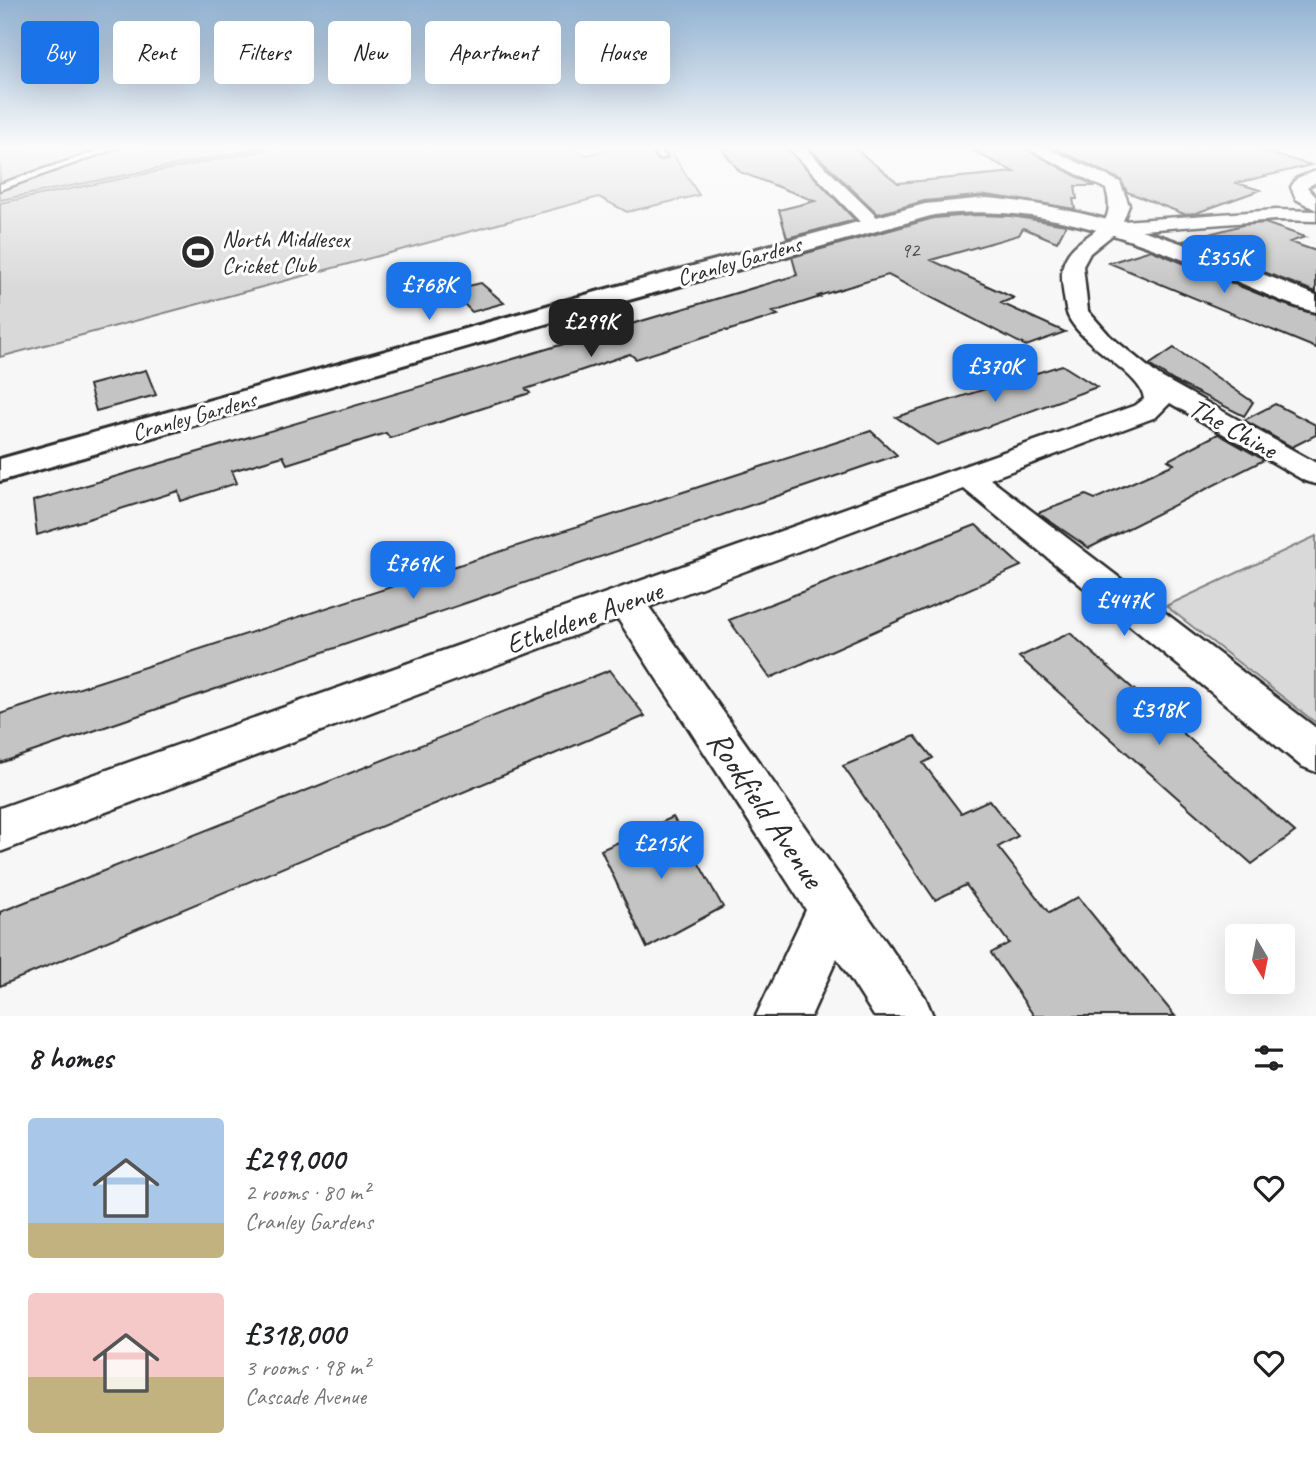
<!DOCTYPE html>
<html lang="en">
<head>
<meta charset="utf-8">
<style>
	:root { --surface:#fff; --page:#f2f2f2; --text:#202124; --muted:#757577; --accent:#1a73e8 }
	body { margin:0; font-family:Caveat,sans-serif; background:var(--page); color:var(--text); height:100vh; display:flex; flex-direction:column; font-size:26px; white-space:nowrap }
	* { box-sizing:border-box; margin:0 }
	p { font-size:23px; color:var(--muted) }
	.icon { flex:none; width:38px; height:38px; fill:none; stroke:currentColor; stroke-width:2; stroke-linecap:round; stroke-linejoin:round }
	.map { position:relative; height:1016px; overflow:hidden }
	.drawer { display:flex; flex-direction:column; background:var(--surface); flex:1 }
	.drawer>* { flex:none }
	.hud { position:absolute; left:21px; top:21px; width:700px; height:63px; display:flex; gap:14px }
	.needle { width:46px; rotate:170deg }
	.fabs { position:absolute; left:1225px; top:924px; display:grid; gap:14px }
	.fabs a { display:grid; place-items:center; width:70px; height:70px; border-radius:7px; background:var(--surface); box-shadow:0 7px 28px #0002; font-size:35px }
	.price { position:absolute; translate:-50% -60px; padding:0 16px; border-radius:14px; background:var(--accent); color:#fff; font-size:23px; line-height:46px; filter:drop-shadow(0 2px 4px #0008) }
	.price::after { content:''; position:absolute; left:50%; top:42px; width:21px; height:16px; margin-left:-10px; background:inherit; clip-path:polygon(0 0,100% 0,50% 100%) }
	.price.on { background:#222; color:#fff }
	ul { padding:0; list-style:none }
	li { display:flex; align-items:center; gap:21px; height:175px; padding:0 28px }
	li span { display:grid; place-items:center; flex:none; width:196px; height:140px; border-radius:7px; color:#555 }
	li>.icon { margin-inline-start:auto }
	span .icon { width:84px; height:84px; fill:#fffc; stroke-width:1 }
	li b { font-size:30px }
	h2 { display:flex; justify-content:space-between; align-items:center; height:84px; padding:0 28px; font-size:30px }
	.chip { padding:0 24px; border-radius:7px; background:var(--surface); box-shadow:0 7px 28px #0002; font-size:24px; line-height:63px }
	.chip.on { background:var(--accent); color:#fff }
	.map>svg:first-child { display:block }
	.green { fill:#d9d9d9; stroke:#828282; stroke-width:2 }
	.building { fill:#c4c4c4; stroke:#2b2b2b; stroke-width:2 }
	.lines { fill:none; stroke-linecap:round; stroke-linejoin:round }
	.lane-casing { stroke:#2b2b2b; stroke-width:5 }
	.street-casing { stroke:#2b2b2b; stroke-width:5 }
	.secondary-casing { stroke:#2b2b2b; stroke-width:6 }
	.lane { fill:#fff; fill-rule:evenodd }
	.street { fill:#fff; fill-rule:evenodd }
	.secondary { fill:#fff; fill-rule:evenodd }
	.labels { text-anchor:middle; dominant-baseline:central; stroke-width:6; stroke-linejoin:round; paint-order:stroke }
	.far-number-label { font-size:21px; fill:#515151 }
	.far-poi-label { font-size:23px; fill:#2b2b2b; stroke:#fff; text-anchor:start }
	.far-street-label { font-size:23px; fill:#2b2b2b; stroke:#fff }
	.street-label { font-size:28px; fill:#2b2b2b; stroke:#fff }
	.near-street-label { font-size:33px; fill:#2b2b2b; stroke:#fff }
</style>
</head>
<body>
<div class="map">
<svg width="1316" height="1016" viewBox="0 0 1316 1016">
	<rect width="100%" height="100%" fill="#f7f7f7"/>
	<filter id="ink" filterUnits="userSpaceOnUse"><feTurbulence type="fractalNoise" baseFrequency=".0143" numOctaves="2"/><feDisplacementMap in="SourceGraphic" scale="14" xChannelSelector="R" yChannelSelector="G"/><feConvolveMatrix kernelMatrix="1 2 1 2 8 2 1 2 1" color-interpolation-filters="sRGB"/></filter>
	<g filter="url(#ink)">
		<path class="green" d="M 0,147 L 266,147 L 0,200 Z
			M 279,147 L 568,147 L 586,155 L 624,147 L 668,147 L 699,195 L 627,212 L 599,197 L 0,357 L 0,203 Z
			M 1316,536 L 1316,723 L 1166,606 Z"/>
		<path class="building" d="M 720,147 L 786,147 L 855,220 L 787,238 L 779,210 L 815,201 L 740,172 Z
			M 808,147 L 853,147 L 898,183 L 1014,172 L 966,147 L 1022,147 L 1095,186 L 1075,186 L 1077,199 L 1073,199 L 1075,209 L 986,195 L 924,201 L 878,214 Z
			M 1052,147 L 1182,147 L 1190,152 L 1195,147 L 1248,147 L 1311,165 L 1237,183 L 1260,190 L 1196,213 L 1184,214 L 1127,192 L 1121,180 Z
			M 974,215 L 1011,216 L 1066,225 L 1057,242 L 1023,228 L 1019,235 L 931,260 L 1014,298 L 1001,303 L 1065,332 L 1026,346 L 888,275 L 818,296 L 820,297 L 773,312 L 778,315 L 727,331 L 725,330 L 636,359 L 630,354 L 526,389 L 530,393 L 390,438 L 386,433 L 287,464 L 283,456 L 232,471 L 237,483 L 181,501 L 178,491 L 37,535 L 33,501 L 797,275 L 792,257 L 934,218 Z
			M 1265,223 L 1305,237 L 1290,242 L 1316,251 L 1316,292 L 1183,241 L 1243,225 Z
			M 1151,250 L 1281,303 L 1316,314 L 1316,348 L 1109,263 Z
			M 481,283 L 504,303 L 472,312 L 450,290 Z
			M 1174,348 L 1253,402 L 1244,416 L 1174,381 L 1149,365 Z
			M 1062,365 L 1097,387 L 937,445 L 896,417 Z
			M 146,370 L 156,395 L 96,411 L 89,385 Z
			M 1275,404 L 1316,425 L 1316,435 L 1292,447 L 1244,420 Z
			M 871,431 L 897,455 L 0,763 L 0,714 Z
			M 1218,434 L 1264,460 L 1089,548 L 1038,513 L 1086,495 L 1095,499 L 1174,464 L 1168,460 Z
			M 976,525 L 1021,566 L 770,678 L 729,620 Z
			M 1070,633 L 1295,832 L 1252,864 L 1019,657 Z
			M 610,670 L 645,716 L 0,986 L 0,912 Z
			M 915,736 L 933,758 L 923,763 L 961,813 L 989,800 L 1018,836 L 998,847 L 1049,913 L 1078,897 L 1175,1016 L 1034,1016 L 991,953 L 1009,943 L 966,885 L 935,900 L 843,766 Z
			M 673,817 L 723,907 L 647,948 L 601,850 Z"/>
		<g class="lines">
			<g class="lane-casing">
				<path id="lane" d="M 109,147 L 120,147 L 0,190 L 0,184 Z
					M 650,147 L 657,147 L 666,157 L 659,159 Z
					M 1185,147 L 1192,147 L 1193,148 L 1189,150 Z"/>
			</g>
			<g class="street-casing">
				<path id="street" d="M 788,147 L 804,147 L 880,220 L 882,224 L 880,228 L 866,228 Z
					M 1025,147 L 1045,147 L 1120,182 L 1129,205 L 1123,221 L 1276,210 L 1316,211 L 1316,221 L 1276,220 L 1116,232 L 1090,253 L 1083,266 L 1088,311 L 1110,336 L 1159,376 L 1316,463 L 1316,484 L 1305,481 L 1170,403 L 1156,417 L 990,479 L 1316,728 L 1316,772 L 1301,766 L 964,489 L 649,607 L 925,997 L 933,1016 L 874,1016 L 837,958 L 811,1016 L 756,1016 L 806,910 L 618,619 L 0,852 L 0,808 L 1136,405 L 1144,399 C 1144,374 1071,341 1066,309 C 1064,297 1060,277 1063,266 C 1072,230 1121,237 1106,189 Z
					M 1316,171 L 1316,182 L 1307,187 L 1316,197 L 1316,210 L 1296,199 L 1291,187 L 1297,178 Z"/>
			</g>
			<g class="secondary-casing">
				<path id="secondary" d="M 986,198 C 1103,207 1208,253 1316,295 L 1316,312 C 1285,305 1256,289 1227,277 C 1129,238 1042,202 934,215 L 625,301 L 0,481 L 0,459 L 607,289 L 925,204 Z"/>
			</g>
			<use href="#lane" class="lane"/>
			<use href="#street" class="street"/>
			<use href="#secondary" class="secondary"/>
		</g>
	</g>
	<linearGradient id="sky" x2="0" y2="1"><stop stop-color="#91b2d2"/><stop offset="0.51" stop-color="#fbfbfb"/><stop offset="1" stop-color="#fbfbfb" stop-opacity="0"/></linearGradient>
	<rect width="1316" height="290" fill="url(#sky)"/>
	<defs>
		<g id="stadium-disc" transform="scale(1.75)"><circle r="9.5" fill="#2b2b2b" stroke="#fff"/><path d="M0-5a6.5 5 0 1 0 0 10a6.5 5 0 1 0 0-10ZM-3.5-1.8h7v3.6h-7Z" fill="#fff"/></g>
	</defs>
	<g fill-rule="evenodd">
		<use href="#stadium-disc" x="198" y="252"/>
	</g>
	<g class="labels">
		<g class="far-number-label">
			<text x="910" y="250">92</text>
		</g>
		<g class="far-poi-label">
			<text x="222" y="239">North Middlesex<tspan x="222" dy="26">Cricket Club</tspan></text>
		</g>
		<g class="far-street-label">
			<text transform="translate(739 261) rotate(-16)">Cranley Gardens</text>
			<text transform="translate(194 416) rotate(-16)">Cranley Gardens</text>
		</g>
		<g class="street-label">
			<text transform="translate(1233 428) rotate(29)">The Chine</text>
			<text transform="translate(584 617) rotate(-20)">Etheldene Avenue</text>
		</g>
		<g class="near-street-label">
			<text transform="translate(766 809) rotate(56)">Rookfield Avenue</text>
		</g>
	</g>
</svg>
<div class="fabs">
<a><svg class="needle" viewBox="-14 -14 28 28"><path d="M0-13l5 13h-10z" fill="#e53935"/><path d="M0 13l5-13h-10z" fill="#757577"/></svg></a>
</div>
<b class="price" style="left:1224px;top:295px">£355K</b>
<b class="price" style="left:429px;top:322px">£768K</b>
<b class="price on" style="left:591px;top:359px">£299K</b>
<b class="price" style="left:995px;top:404px">£370K</b>
<b class="price" style="left:413px;top:601px">£769K</b>
<b class="price" style="left:1124px;top:638px">£447K</b>
<b class="price" style="left:1159px;top:747px">£318K</b>
<b class="price" style="left:661px;top:881px">£215K</b>
<div class="hud">
<a class="chip on">Buy</a>
<a class="chip">Rent</a>
<a class="chip">Filters</a>
<a class="chip">New</a>
<a class="chip">Apartment</a>
<a class="chip">House</a>
</div>
</div>
<section class="drawer">
<h2>8 homes<svg class="icon" aria-label="filters" viewBox="0 0 24 24"><path d="M4 7h16M4 17h16"/><circle cx="9" cy="7" r="2"/><circle cx="15" cy="17" r="2"/></svg></h2>
<ul>
<li><span style="background:linear-gradient(#a9c7e8 75%,#c2b280 0)"><svg class="icon" aria-label="home" viewBox="0 0 24 24"><path d="M3 11l9-7 9 7M6 9v11h12V9"/></svg></span><div><b>£299,000</b><p>2 rooms · 80 m²</p><p>Cranley Gardens</p></div><svg class="icon" aria-label="heart" viewBox="0 0 24 24"><path d="M12 20l-8-8c-3-5 5-10 8-4 3-6 11-1 8 4z"/></svg></li>
<li><span style="background:linear-gradient(#f6c9c9 60%,#c2b280 0)"><svg class="icon" aria-label="home" viewBox="0 0 24 24"><path d="M3 11l9-7 9 7M6 9v11h12V9"/></svg></span><div><b>£318,000</b><p>3 rooms · 98 m²</p><p>Cascade Avenue</p></div><svg class="icon" aria-label="heart" viewBox="0 0 24 24"><path d="M12 20l-8-8c-3-5 5-10 8-4 3-6 11-1 8 4z"/></svg></li>
</ul>
</section>
</body>
</html>
